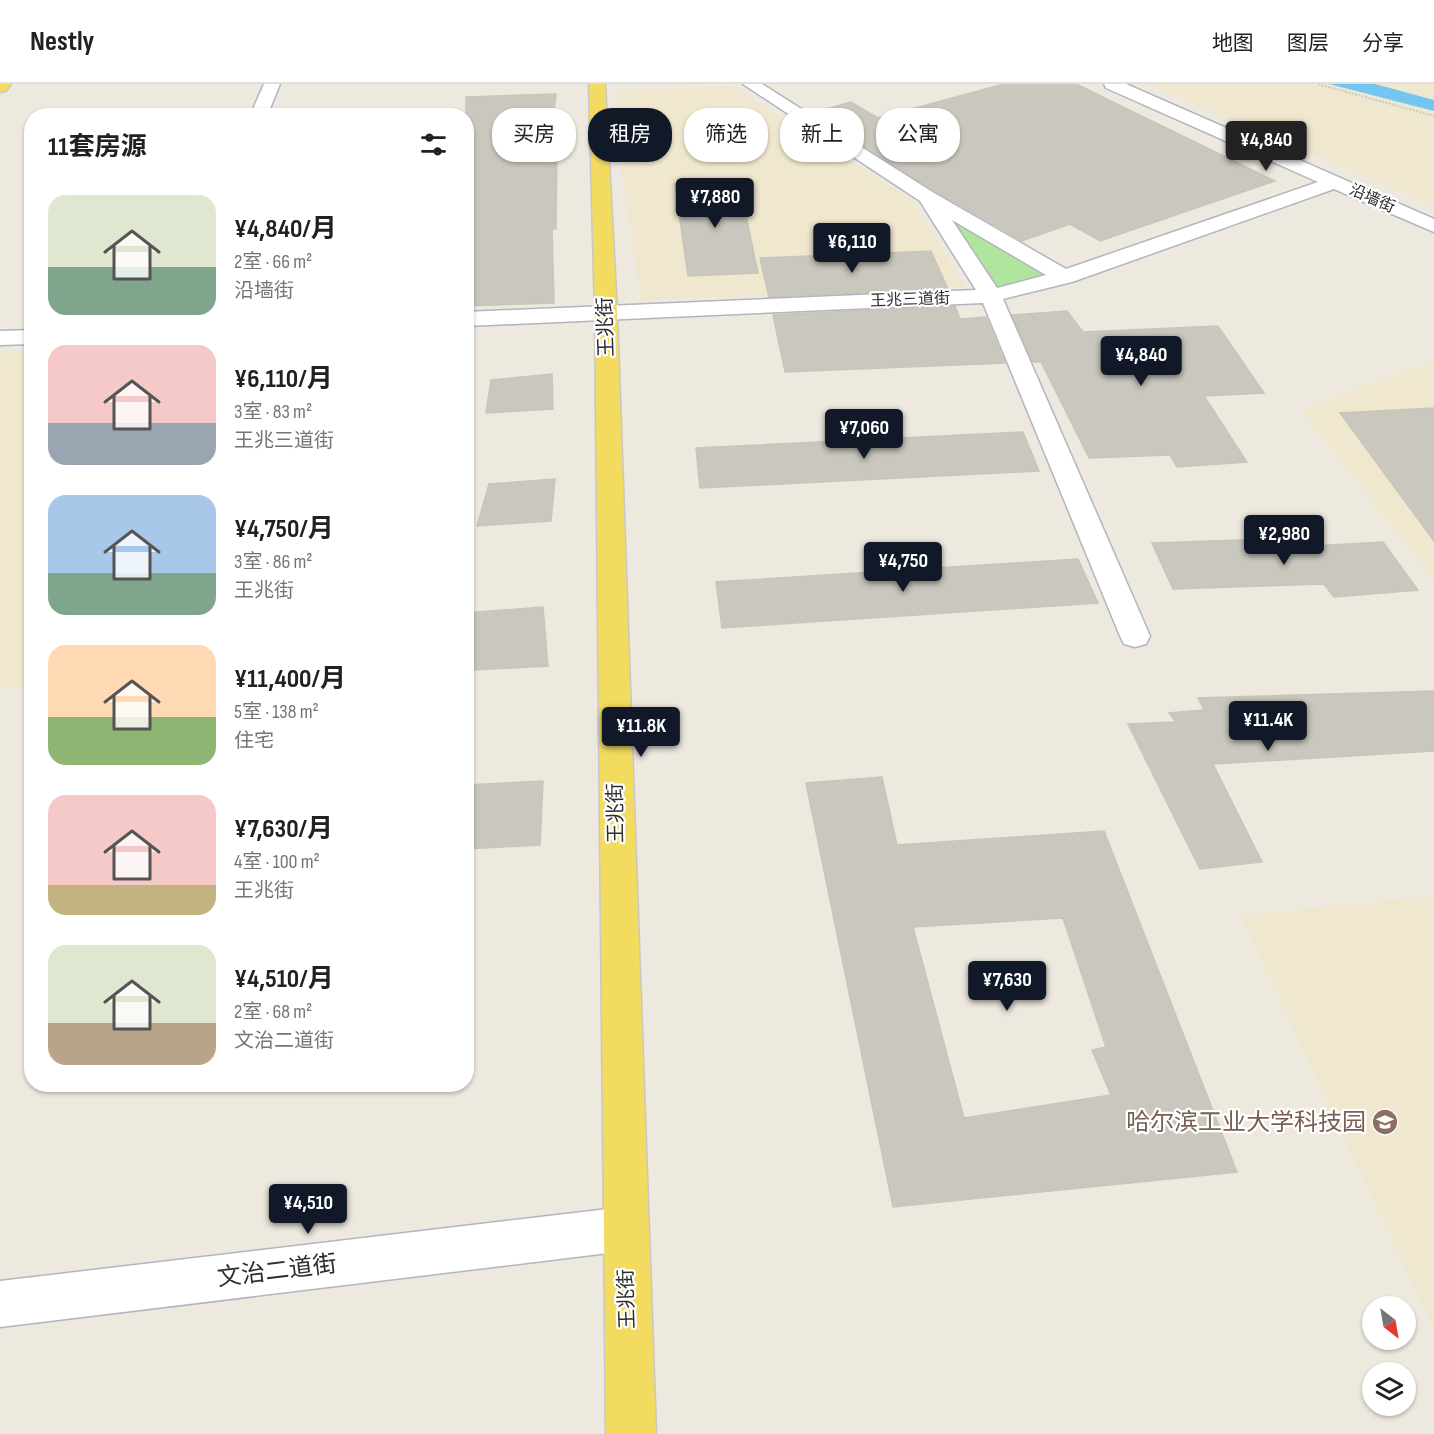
<!DOCTYPE html>
<html lang="zh">
<head>
<meta charset="utf-8">
<style>
	:root { --surface:#fff; --page:#f6f6f6; --text:#202124; --muted:#757577; --line:#e0e0e0; --accent:#111827 }
	body { margin:0; font-family:"Sofia Sans Condensed","Noto Sans SC",sans-serif; background:var(--page); color:var(--text); height:100vh; display:flex; flex-direction:column; font-size:22px; white-space:nowrap }
	* { box-sizing:border-box; margin:0 }
	p { font-size:20px; color:var(--muted) }
	.icon { flex:none; width:33px; height:33px; fill:none; stroke:currentColor; stroke-width:2; stroke-linecap:round; stroke-linejoin:round }
	.map { position:relative; flex:1; overflow:hidden }
	.drawer { position:absolute; left:24px; top:24px; width:450px; height:984px; display:flex; flex-direction:column; background:var(--surface); border-radius:24px; box-shadow:0 2px 4px #0004 }
	.drawer>* { flex:none }
	.top-card { position:absolute; left:492px; top:24px; width:570px; height:54px; display:flex; gap:12px }
	.needle { width:39px; rotate:149deg }
	.fabs { position:absolute; left:1362px; top:1212px; display:grid; gap:12px }
	.fabs a { display:grid; place-items:center; width:54px; height:54px; border-radius:50%; background:var(--surface); box-shadow:0 2px 4px #0004; font-size:30px }
	.price { position:absolute; translate:-50% -51px; padding:0 14px; border-radius:6px; background:var(--accent); color:#fff; font-size:20px; line-height:39px; filter:drop-shadow(0 2px 3px #0008) }
	.price::after { content:''; position:absolute; left:50%; top:36px; width:18px; height:14px; margin-left:-9px; background:inherit; clip-path:polygon(0 0,100% 0,50% 100%) }
	.price.selected { background:#222; color:#fff }
	ul { padding:0; list-style:none }
	li { display:flex; align-items:center; gap:18px; height:150px; padding:0 24px }
	li span { display:grid; place-items:center; flex:none; width:168px; height:120px; border-radius:18px; color:#555 }
	li>.icon { margin-inline-start:auto }
	span .icon { width:72px; height:72px; fill:#fffc; stroke-width:1 }
	li b { font-size:26px }
	h2 { display:flex; justify-content:space-between; align-items:center; height:72px; padding:0 24px; font-size:26px }
	.pill { padding:0 21px; border-radius:24px; background:var(--surface); box-shadow:0 2px 4px #0004; font-size:21px; line-height:54px }
	.pill.selected { background:var(--accent); color:#fff }
	header { display:flex; align-items:center; gap:36px; box-sizing:border-box; height:84px; padding:0 30px; background:var(--surface); border-bottom:2px solid var(--line) }
	header strong { font-size:28px }
	nav { display:flex; gap:33px; margin-inline-start:auto; font-size:21px }
	.map>svg:first-child { display:block }
	.education { fill:#f0e7cf }
	.green { fill:#afe59c }
	.water { fill:#72c6f1 }
	.building { fill:#cac7be; stroke:#cac5b9; stroke-width:1.5; fill-rule:evenodd }
	.lines { fill:none; stroke-linecap:round; stroke-linejoin:round }
	.minor-casing { stroke:#b3b4c0; stroke-width:3 }
	.major-casing { stroke:#c8c8c8; stroke-width:3 }
	.path { stroke:#c8c8c8; stroke-width:2; stroke-dasharray:2 1.5; stroke-linecap:butt }
	.minor { fill:#fff; fill-rule:evenodd }
	.major { fill:#f3db60; fill-rule:evenodd }
	.labels { text-anchor:middle; dominant-baseline:central; stroke-width:4.5; stroke-linejoin:round; paint-order:stroke }
	.far-street-label { font-size:16px; fill:#2d2d2d; stroke:#fff }
	.street-label { font-size:20px; fill:#2d2d2d; stroke:#fff }
	.near-education-label { font-size:24px; fill:#785e54; stroke:#fff; text-anchor:end }
	.near-street-label { font-size:24px; fill:#2d2d2d; stroke:#fff }
</style>
</head>
<body>
<header>
<strong>Nestly</strong>
<nav><a>地图</a><a>图层</a><a>分享</a></nav>
</header>
<div class="map">
<svg width="1434" height="1350" viewBox="0 0 1434 1350">
	<rect width="100%" height="100%" fill="#eee9df"/>
	<path class="education" d="M 1148,0 L 1434,0 L 1434,122 Z
		M 732,3 L 911,115 L 966,204 L 641,216 L 619,71 L 617,5 Z
		M 31,267 L 31,604 L 0,605 L 0,269 Z
		M 1434,277 L 1434,497 L 1301,325 Z
		M 1434,812 L 1434,1246 L 1240,831 Z"/>
	<path class="green" d="M 948,131 L 1052,191 L 991,212 Z"/>
	<path class="water" d="M 1329,0 L 1375,0 L 1434,16 L 1434,27 Z"/>
	<path class="building" d="M 1004,0 L 1076,0 L 1275,97 L 1100,157 L 1070,140 L 1022,157 L 935,107 L 812,29 L 851,18 L 878,34 Z
		M 556,10 L 550,62 L 557,62 L 556,145 L 552,145 L 554,219 L 466,222 L 466,13 Z
		M 739,98 L 758,189 L 688,192 L 675,100 Z
		M 931,167 L 948,205 L 769,213 L 760,174 Z
		M 955,222 L 960,235 L 986,233 L 1005,279 L 785,288 L 773,231 Z
		M 1067,227 L 1083,248 L 1218,242 L 1264,309 L 1204,312 L 1247,378 L 1177,383 L 1170,371 L 1089,374 L 1041,278 L 1033,278 L 1012,231 Z
		M 552,290 L 553,325 L 486,329 L 491,296 Z
		M 1434,324 L 1434,457 L 1340,329 Z
		M 1023,348 L 1039,387 L 700,404 L 696,364 Z
		M 555,395 L 551,437 L 477,442 L 489,400 Z
		M 1303,454 L 1311,462 L 1383,458 L 1418,506 L 1334,513 L 1324,500 L 1173,505 L 1152,459 Z
		M 1078,475 L 1098,519 L 722,544 L 716,498 Z
		M 543,523 L 548,582 L 474,586 L 473,570 L 466,570 L 466,529 Z
		M 1434,607 L 1434,667 L 1213,680 L 1262,778 L 1200,785 L 1128,640 L 1176,638 L 1169,629 L 1204,626 L 1198,614 Z
		M 882,693 L 897,761 L 1104,747 L 1237,1088 L 893,1123 L 806,699 ZM 1063,834 L 1106,963 L 1092,966 L 1111,1011 L 964,1034 L 913,843 Z
		M 543,697 L 540,761 L 466,765 L 466,701 Z"/>
	<g class="lines">
		<g class="minor-casing">
			<path id="minor" d="M 264,0 L 280,0 L 267,32 L 250,32 Z
				M 743,0 L 762,0 L 934,109 L 1066,185 L 1318,98 L 1106,4 L 1104,0 L 1126,0 L 1434,135 L 1434,148 L 1334,105 L 1072,198 L 1003,215 L 1150,552 L 1146,560 L 1135,563 L 1124,560 L 1120,552 L 983,219 L 466,242 L 466,228 L 976,206 L 920,117 ZM 952,136 L 1046,191 L 997,204 Z
				M 32,246 L 32,260 L 0,261 L 0,247 Z
				M 625,1123 L 641,1129 L 647,1145 L 641,1161 L 625,1167 L 0,1243 L 0,1197 Z"/>
		</g>
		<g class="major-casing">
			<path id="major" d="M 0,0 L 11,0 L 6,7 L 0,8 Z
				M 589,0 L 605,0 L 617,229 L 656,1350 L 606,1350 L 595,229 Z"/>
		</g>
		<path class="path" d="M 1318,0 L 1434,32"/>
		<use href="#minor" class="minor"/>
		<use href="#major" class="major"/>
	</g>
	<defs>
		<g id="school-disc" transform="scale(1.35)"><circle r="9.5" fill="#8d6e63" stroke="#fff"/><path d="M0-5L7-2L0 1L-7-2ZM-4 1L0 2.5L4 1V4Q0 6-4 4Z" fill="#fff"/></g>
	</defs>
	<g fill-rule="evenodd">
		<use href="#school-disc" x="1385" y="1038"/>
	</g>
	<g class="labels">
		<g class="far-street-label">
			<text transform="translate(1372 115) rotate(24)">沿墙街</text>
			<text transform="translate(910 216) rotate(-2)">王兆三道街</text>
		</g>
		<g class="street-label">
			<text transform="translate(606 243) rotate(-92)">王兆街</text>
			<text transform="translate(616 729) rotate(-91)">王兆街</text>
			<text transform="translate(627 1215) rotate(-92)">王兆街</text>
		</g>
		<g class="near-education-label">
			<text x="1366" y="1038">哈尔滨工业大学科技园</text>
		</g>
		<g class="near-street-label">
			<text transform="translate(277 1187) rotate(-7)">文治二道街</text>
		</g>
	</g>
</svg>
<div class="fabs">
<a><svg class="needle" viewBox="-14 -14 28 28"><path d="M0-13l5 13h-10z" fill="#e53935"/><path d="M0 13l5-13h-10z" fill="#757577"/></svg></a>
<a><svg class="icon" aria-label="layers" viewBox="0 0 24 24"><path d="M12 4l9 5-9 5-9-5zM3 14l9 5 9-5"/></svg></a>
</div>
<b class="price selected" style="left:1266px;top:88px">¥4,840</b>
<b class="price" style="left:715px;top:145px">¥7,880</b>
<b class="price" style="left:852px;top:190px">¥6,110</b>
<b class="price" style="left:1141px;top:303px">¥4,840</b>
<b class="price" style="left:864px;top:376px">¥7,060</b>
<b class="price" style="left:1284px;top:482px">¥2,980</b>
<b class="price" style="left:903px;top:509px">¥4,750</b>
<b class="price" style="left:1268px;top:668px">¥11.4K</b>
<b class="price" style="left:641px;top:674px">¥11.8K</b>
<b class="price" style="left:1007px;top:928px">¥7,630</b>
<b class="price" style="left:308px;top:1151px">¥4,510</b>
<div class="top-card">
<a class="pill">买房</a>
<a class="pill selected">租房</a>
<a class="pill">筛选</a>
<a class="pill">新上</a>
<a class="pill">公寓</a>
</div>
<section class="drawer">
<h2>11套房源<svg class="icon" aria-label="filters" viewBox="0 0 24 24"><path d="M4 7h16M4 17h16"/><circle cx="9" cy="7" r="2"/><circle cx="15" cy="17" r="2"/></svg></h2>
<ul>
<li><span style="background:linear-gradient(#dfe7d0 60%,#7fa58c 0)"><svg class="icon" aria-label="home" viewBox="0 0 24 24"><path d="M3 11l9-7 9 7M6 9v11h12V9"/></svg></span><div><b>¥4,840/月</b><p>2室 · 66 m²</p><p>沿墙街</p></div></li>
<li><span style="background:linear-gradient(#f6c9c9 65%,#9aa5b1 0)"><svg class="icon" aria-label="home" viewBox="0 0 24 24"><path d="M3 11l9-7 9 7M6 9v11h12V9"/></svg></span><div><b>¥6,110/月</b><p>3室 · 83 m²</p><p>王兆三道街</p></div></li>
<li><span style="background:linear-gradient(#a9c7e8 65%,#7fa58c 0)"><svg class="icon" aria-label="home" viewBox="0 0 24 24"><path d="M3 11l9-7 9 7M6 9v11h12V9"/></svg></span><div><b>¥4,750/月</b><p>3室 · 86 m²</p><p>王兆街</p></div></li>
<li><span style="background:linear-gradient(#ffd9b3 60%,#8fb573 0)"><svg class="icon" aria-label="home" viewBox="0 0 24 24"><path d="M3 11l9-7 9 7M6 9v11h12V9"/></svg></span><div><b>¥11,400/月</b><p>5室 · 138 m²</p><p>住宅</p></div></li>
<li><span style="background:linear-gradient(#f6c9c9 75%,#c2b280 0)"><svg class="icon" aria-label="home" viewBox="0 0 24 24"><path d="M3 11l9-7 9 7M6 9v11h12V9"/></svg></span><div><b>¥7,630/月</b><p>4室 · 100 m²</p><p>王兆街</p></div></li>
<li><span style="background:linear-gradient(#dfe7d0 65%,#b9a48a 0)"><svg class="icon" aria-label="home" viewBox="0 0 24 24"><path d="M3 11l9-7 9 7M6 9v11h12V9"/></svg></span><div><b>¥4,510/月</b><p>2室 · 68 m²</p><p>文治二道街</p></div></li>
</ul>
</section>
</div>
</body>
</html>
